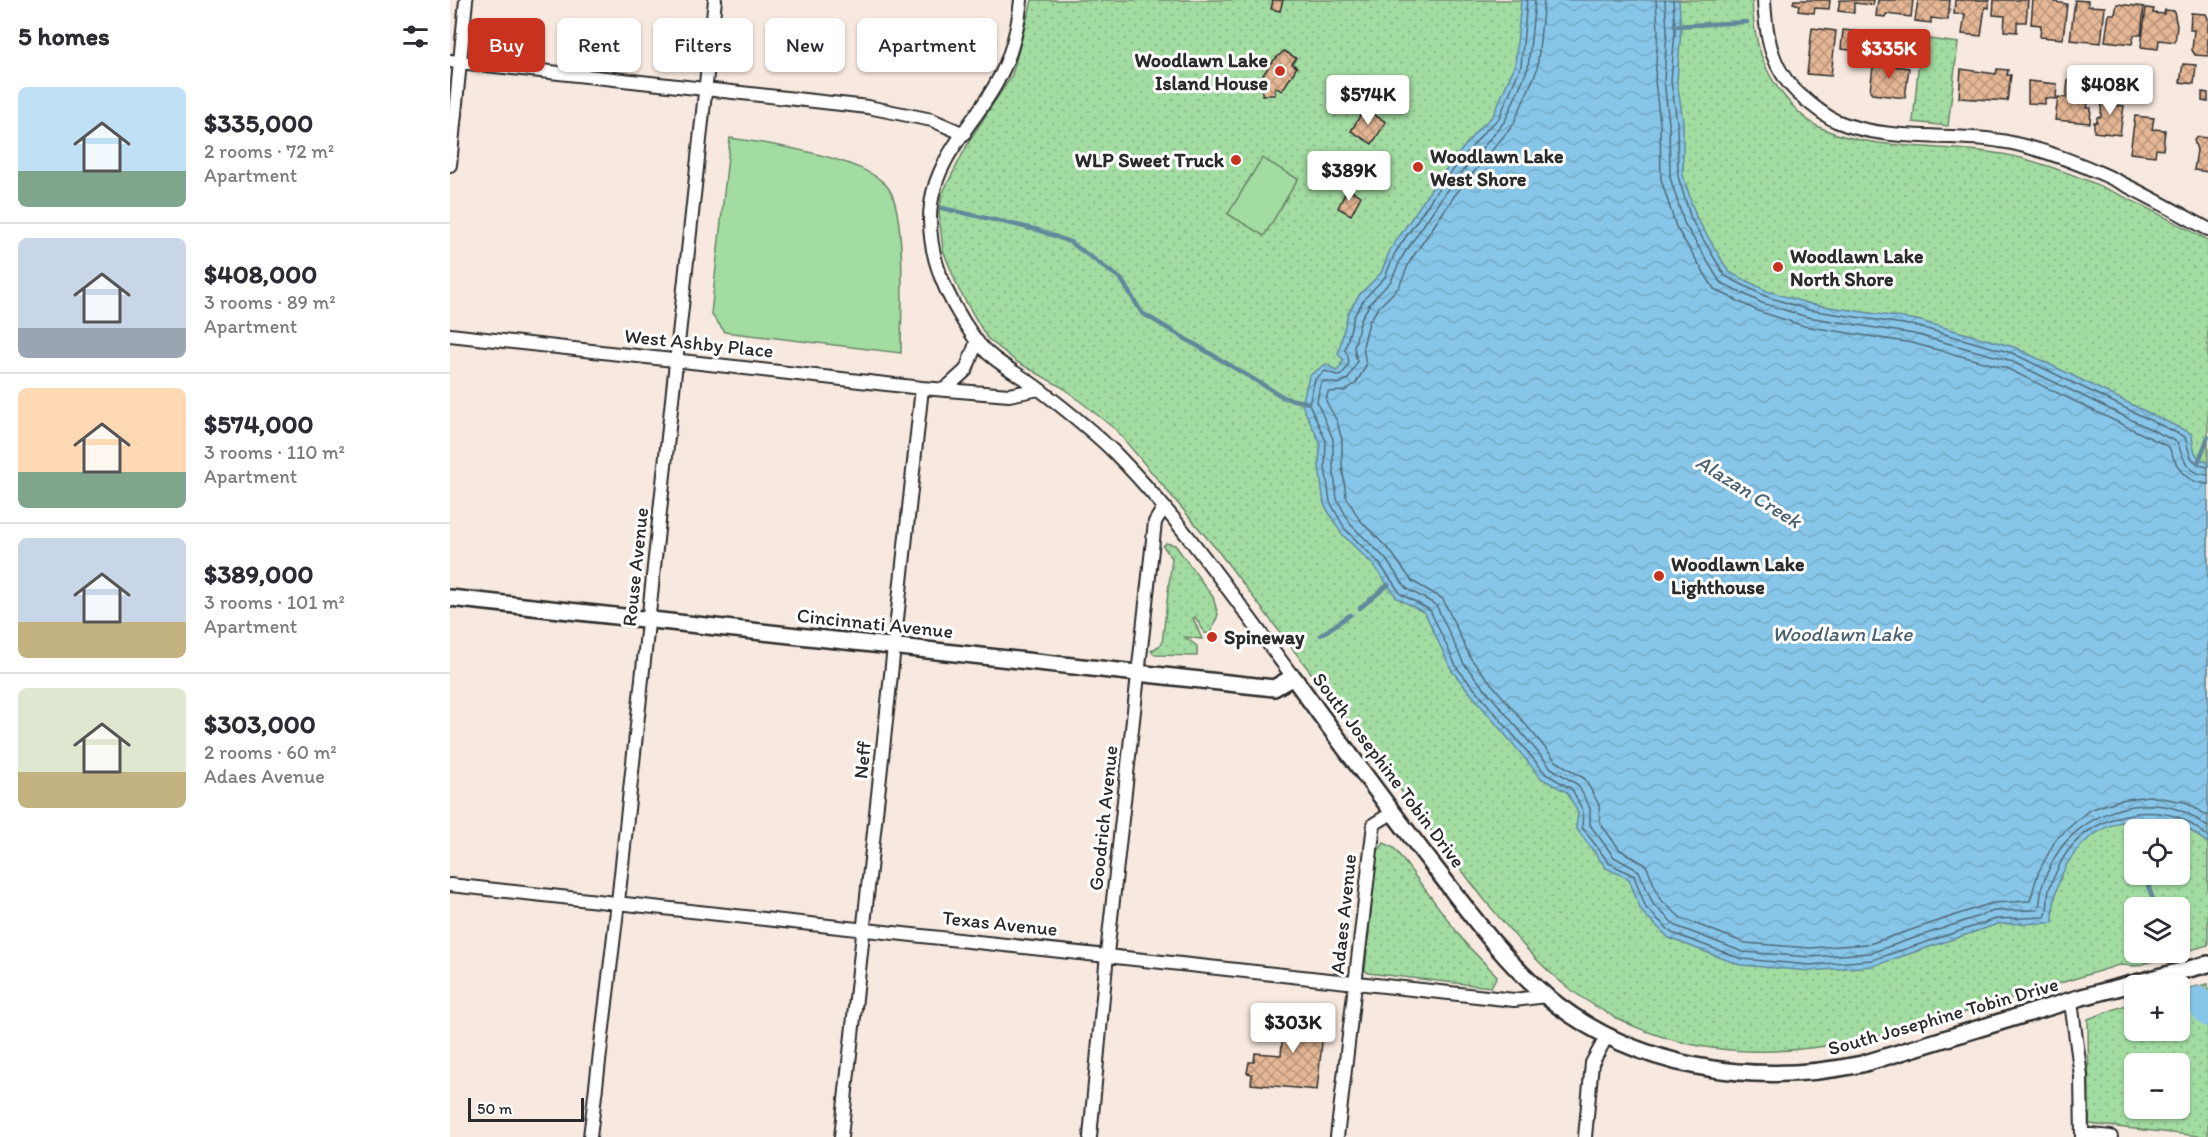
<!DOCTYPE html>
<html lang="en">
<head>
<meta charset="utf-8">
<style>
	:root { --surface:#fff; --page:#f2f2f3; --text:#2b2b33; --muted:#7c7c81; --line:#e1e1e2; --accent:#c8321e }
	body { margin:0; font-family:Itim,sans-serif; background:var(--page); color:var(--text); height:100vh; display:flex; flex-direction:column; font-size:22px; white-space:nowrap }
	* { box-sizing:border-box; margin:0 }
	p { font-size:20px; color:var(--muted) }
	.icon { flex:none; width:33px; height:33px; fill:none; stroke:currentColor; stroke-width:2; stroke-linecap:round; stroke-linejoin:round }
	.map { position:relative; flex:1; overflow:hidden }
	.details { display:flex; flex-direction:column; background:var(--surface); width:450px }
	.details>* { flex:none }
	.top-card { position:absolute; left:18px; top:18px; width:570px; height:54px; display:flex; gap:12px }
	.controls { position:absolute; left:1674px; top:819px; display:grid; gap:12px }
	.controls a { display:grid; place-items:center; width:66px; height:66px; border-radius:9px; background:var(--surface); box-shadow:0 2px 4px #0004; font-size:30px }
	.scale { position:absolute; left:18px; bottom:15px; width:116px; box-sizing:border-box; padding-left:6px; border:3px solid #2b2b2b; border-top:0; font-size:16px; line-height:21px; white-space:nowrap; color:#2b2b2b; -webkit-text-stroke:4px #fff; paint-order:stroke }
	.price { position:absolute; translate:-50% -51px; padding:0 14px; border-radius:6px; background:#fff; color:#222; font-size:20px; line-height:39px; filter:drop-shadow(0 2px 3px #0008) }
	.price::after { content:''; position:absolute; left:50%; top:36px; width:18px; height:14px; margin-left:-9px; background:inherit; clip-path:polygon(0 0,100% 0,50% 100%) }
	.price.active { background:var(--accent); color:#fff }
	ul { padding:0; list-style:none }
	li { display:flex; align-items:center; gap:18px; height:150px; padding:0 18px }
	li+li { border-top:2px solid var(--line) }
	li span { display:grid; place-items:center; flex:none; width:168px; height:120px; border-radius:9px; color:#555 }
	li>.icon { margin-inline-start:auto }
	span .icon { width:72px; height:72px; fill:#fffc; stroke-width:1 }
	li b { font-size:26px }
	h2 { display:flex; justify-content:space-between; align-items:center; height:72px; padding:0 18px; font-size:26px }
	.pill { padding:0 21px; border-radius:9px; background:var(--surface); box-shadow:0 2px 4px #0004; font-size:21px; line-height:54px }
	.pill.active { background:var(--accent); color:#fff }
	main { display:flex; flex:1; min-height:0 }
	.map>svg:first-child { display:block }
	.grass { fill:url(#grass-dots); stroke:#668466; stroke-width:1.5; fill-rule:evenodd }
	.garden { fill:#a2dca1; stroke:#668466; stroke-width:1.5 }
	.water { fill:url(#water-waves); stroke:#62889c; stroke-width:1.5 }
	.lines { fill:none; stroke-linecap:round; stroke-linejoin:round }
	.shore { stroke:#506977; stroke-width:1.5 }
	.stream { stroke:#62889c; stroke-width:4.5 }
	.river { stroke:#87c6e8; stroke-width:27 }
	.building { fill:url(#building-cross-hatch); stroke:#2b2b2b; stroke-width:1.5 }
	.minor-casing { stroke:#2b2b2b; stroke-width:16 }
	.tertiary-casing { stroke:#2b2b2b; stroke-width:20 }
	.minor { stroke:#fff; stroke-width:12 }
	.tertiary { stroke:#fff; stroke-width:15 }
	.poi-dot { fill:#c8321e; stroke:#fff; stroke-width:2 }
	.labels { text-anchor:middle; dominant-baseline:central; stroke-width:6; stroke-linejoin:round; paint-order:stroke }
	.poi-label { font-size:20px; font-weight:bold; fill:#2b2b2b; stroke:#fff; text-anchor:start }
	.street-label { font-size:20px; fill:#2b2b2b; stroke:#fff }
	.water-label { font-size:21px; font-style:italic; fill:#4b616d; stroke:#fff }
</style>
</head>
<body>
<main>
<section class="details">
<h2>5 homes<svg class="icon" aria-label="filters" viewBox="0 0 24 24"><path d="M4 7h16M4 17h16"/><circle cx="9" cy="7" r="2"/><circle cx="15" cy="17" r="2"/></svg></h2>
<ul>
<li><span style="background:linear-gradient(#bfe0f5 70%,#7fa58c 0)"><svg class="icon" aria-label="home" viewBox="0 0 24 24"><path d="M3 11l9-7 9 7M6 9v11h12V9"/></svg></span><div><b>$335,000</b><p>2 rooms · 72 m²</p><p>Apartment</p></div></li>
<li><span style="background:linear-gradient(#c9d6e8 75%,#9aa5b1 0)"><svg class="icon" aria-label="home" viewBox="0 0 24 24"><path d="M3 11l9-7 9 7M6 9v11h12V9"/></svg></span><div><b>$408,000</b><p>3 rooms · 89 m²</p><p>Apartment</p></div></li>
<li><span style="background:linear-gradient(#ffd9b3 70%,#7fa58c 0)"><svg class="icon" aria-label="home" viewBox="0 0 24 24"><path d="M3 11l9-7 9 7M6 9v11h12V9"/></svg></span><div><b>$574,000</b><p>3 rooms · 110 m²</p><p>Apartment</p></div></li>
<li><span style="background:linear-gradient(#c9d6e8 70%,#c2b280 0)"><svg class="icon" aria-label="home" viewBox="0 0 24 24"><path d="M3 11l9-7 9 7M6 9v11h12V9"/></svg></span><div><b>$389,000</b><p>3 rooms · 101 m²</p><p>Apartment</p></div></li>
<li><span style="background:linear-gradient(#dfe7d0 70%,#c2b280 0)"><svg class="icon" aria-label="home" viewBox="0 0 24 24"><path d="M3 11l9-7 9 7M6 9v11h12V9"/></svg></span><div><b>$303,000</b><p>2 rooms · 60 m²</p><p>Adaes Avenue</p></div></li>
</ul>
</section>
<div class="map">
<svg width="1758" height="1137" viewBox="0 0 1758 1137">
	<defs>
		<pattern id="grass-dots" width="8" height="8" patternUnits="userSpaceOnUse" patternTransform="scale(1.5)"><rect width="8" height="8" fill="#a2dca1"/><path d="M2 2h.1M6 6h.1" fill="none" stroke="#8cbd8b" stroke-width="1.8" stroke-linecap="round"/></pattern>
		<pattern id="water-waves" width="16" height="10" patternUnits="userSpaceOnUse" patternTransform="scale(1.5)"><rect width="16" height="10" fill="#87c6e8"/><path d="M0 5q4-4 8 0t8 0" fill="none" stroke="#75aac7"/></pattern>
		<pattern id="building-cross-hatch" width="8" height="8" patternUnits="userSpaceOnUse" patternTransform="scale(1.5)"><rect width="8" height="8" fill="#e5b795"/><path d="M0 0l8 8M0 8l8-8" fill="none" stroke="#ba957a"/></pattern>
	</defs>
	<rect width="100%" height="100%" fill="#f7e9df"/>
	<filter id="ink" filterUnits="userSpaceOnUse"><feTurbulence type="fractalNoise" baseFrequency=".0167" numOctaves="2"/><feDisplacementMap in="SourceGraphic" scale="12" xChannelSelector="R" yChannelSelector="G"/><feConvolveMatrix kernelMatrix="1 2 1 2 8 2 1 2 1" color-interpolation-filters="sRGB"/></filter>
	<g filter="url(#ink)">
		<path class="grass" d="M 582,0 L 1302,0 C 1303,35 1311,70 1335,97 C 1344,108 1356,121 1369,127 C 1424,154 1510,142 1571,158 C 1638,176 1697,207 1758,240 L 1758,945 L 1686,966 L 1669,965 C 1618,981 1567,996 1516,1012 C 1377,1054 1245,1083 1117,987 C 1085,962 1059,929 1033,898 L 768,551 L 666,430 L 615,389 L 567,362 L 537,338 L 509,290 L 493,250 L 489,213 L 492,194 L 521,138 L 562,75 ZM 1684,830 L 1730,830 L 1730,874 L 1684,874 ZM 1684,908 L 1730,908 L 1730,952 L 1684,952 Z
			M 1471,38 L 1508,43 L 1498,126 L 1463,122 Z
			M 716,543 L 725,545 L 763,597 L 768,615 L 760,634 L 755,633 L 745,617 L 743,618 L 752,639 L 735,637 L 747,646 L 747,656 L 705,655 L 701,651 L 712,644 L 722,558 L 713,546 Z
			M 934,843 L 944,848 L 1016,944 L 1047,976 L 1041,987 L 918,973 L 915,970 L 927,852 Z
			M 1758,984 L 1758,1137 L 1639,1124 L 1638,1019 L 1684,1002 L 1684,1030 L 1730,1030 L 1730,990 ZM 1684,1064 L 1730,1064 L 1730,1108 L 1684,1108 Z"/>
		<path class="garden" d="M 280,138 C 316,143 419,158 439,189 C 457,216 451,317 451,353 L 275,332 L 261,314 Z
			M 812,158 L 848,179 L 814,236 L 778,214 Z"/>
		<path class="water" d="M 1071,0 L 1229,0 L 1231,30 L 1227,81 L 1233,121 L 1233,175 L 1246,217 L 1279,272 L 1317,291 L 1360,304 L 1467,320 L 1564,347 L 1742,434 C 1743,448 1743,458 1758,462 L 1758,843 C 1749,837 1737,827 1727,823 C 1657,803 1601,853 1603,923 L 1548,924 L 1423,966 L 1360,971 L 1290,965 L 1219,938 L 1191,911 L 1179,879 L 1156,868 L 1126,828 L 1128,813 L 1117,792 L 1092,779 L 1002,671 L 975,613 L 947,598 L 925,567 L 891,533 L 874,504 L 869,466 L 870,443 L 852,405 L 859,376 L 876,364 L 887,371 L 894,360 L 888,354 L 898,313 L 910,294 L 931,273 L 940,250 L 986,182 L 1029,128 L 1043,116 L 1065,65 Z"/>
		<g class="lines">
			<path class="shore" d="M 1077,0 L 1071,66 L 1049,118 L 1034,132 L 991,185 L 945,253 L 935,277 L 915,298 L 904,316 L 895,350 C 901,361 900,366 890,376 L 875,371 L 865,379 L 859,404 L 876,441 L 875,466 L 880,502 L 895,529 L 929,563 L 951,594 L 980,610 L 1007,668 L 1096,774 L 1122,789 L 1133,811 L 1132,827 L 1159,863 L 1184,876 L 1196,908 L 1222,933 L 1292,959 L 1360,965 L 1422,960 L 1546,919 L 1595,917 C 1599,910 1597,899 1599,890 C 1602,881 1606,872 1610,864 C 1630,822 1687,802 1730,818 C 1740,822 1749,830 1758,836
				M 1085,0 L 1078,68 L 1055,121 L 997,190 L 952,257 L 941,281 L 921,302 L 911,319 L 904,347 L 907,362 L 898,379 L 889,384 L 874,381 L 870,385 L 867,402 L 883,439 L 883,465 L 887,499 L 901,525 L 935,558 L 956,588 L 986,605 L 1014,664 L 1101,768 L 1128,785 L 1140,808 L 1140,825 L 1164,857 L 1189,871 L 1203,904 L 1226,926 L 1293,952 L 1360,957 L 1420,953 L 1544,911 L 1588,910 C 1591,903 1590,895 1592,887 C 1595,878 1600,866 1605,857 C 1628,816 1689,792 1734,812 C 1743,815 1750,822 1758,827
				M 1094,0 L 1087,70 L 1063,125 L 1005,195 L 960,261 L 949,287 L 928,308 L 919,322 L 913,346 L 916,366 L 906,383 L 895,391 L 878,392 L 876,401 L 887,421 L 892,440 L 892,465 L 896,496 L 909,519 L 941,552 L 962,581 L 993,599 L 1021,659 L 1106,761 L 1135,779 L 1149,805 L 1150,823 L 1170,850 L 1196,865 L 1210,899 L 1231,918 L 1295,943 L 1360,948 L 1419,944 L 1542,903 L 1580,901 L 1588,873 L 1606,839 L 1639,810 L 1670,800 L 1699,796 L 1735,802 L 1758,816
				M 1206,0 L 1208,30 L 1205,81 L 1210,123 L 1211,179 L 1226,227 L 1264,289 L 1308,311 L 1354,326 L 1462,343 L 1556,368 L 1719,447 C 1726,466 1734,483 1758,484
				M 1215,0 L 1217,30 L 1214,81 L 1219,123 L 1220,177 L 1234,223 L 1270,282 L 1312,303 L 1357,317 L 1464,334 L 1559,360 L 1727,442 C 1734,458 1735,473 1758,475
				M 1223,0 L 1225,30 L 1221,81 L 1227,122 L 1228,176 L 1241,219 L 1275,276 L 1315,296 L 1359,310 L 1466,326 L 1562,353 L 1735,437 C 1739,451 1739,465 1758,467"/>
			<path class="stream" d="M 1224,26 L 1297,22
				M 492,208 L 588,230 L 620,242 L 671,279 L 692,313 L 835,398 L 858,403
				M 1748,463 L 1758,437
				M 910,608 L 938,585
				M 871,635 L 900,615
				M 1676,821 L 1684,847
				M 1694,874 L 1706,908"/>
			<path class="river" d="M 1748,1000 L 1758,1013"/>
		</g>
		<path class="building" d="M 823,0 L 833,0 L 830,11 L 821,9 Z
			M 1344,0 L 1380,0 L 1379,9 L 1365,8 L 1364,13 L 1348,11 L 1349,5 L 1343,3 Z
			M 1390,0 L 1424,0 L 1423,5 L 1404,3 L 1404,13 L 1388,11 Z
			M 1428,0 L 1463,0 L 1461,17 L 1436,14 L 1435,17 L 1426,16 Z
			M 1468,0 L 1500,0 L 1498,20 L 1481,18 L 1481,23 L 1465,21 Z
			M 1505,0 L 1539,0 L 1539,8 L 1535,7 L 1531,36 L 1512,34 L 1515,14 L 1504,14 Z
			M 1544,0 L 1578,0 L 1576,22 L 1567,22 L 1567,32 L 1554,31 L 1555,16 L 1543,15 Z
			M 1583,0 L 1606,0 L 1605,2 L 1617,4 L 1613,39 L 1590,37 L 1591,25 L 1581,24 Z
			M 1625,0 L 1638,1 L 1638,6 L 1655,7 L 1651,43 L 1620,40 Z
			M 1667,4 L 1694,7 L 1691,35 L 1684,35 L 1682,44 L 1655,41 L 1659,14 L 1665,14 Z
			M 1696,8 L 1704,9 L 1703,13 L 1714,14 L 1715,10 L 1724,11 L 1727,26 L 1725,42 L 1709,40 L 1708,49 L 1691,47 Z
			M 1741,13 L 1756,14 L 1758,18 L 1758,56 L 1745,55 L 1742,50 L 1744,30 L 1740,30 Z
			M 1362,28 L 1386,31 L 1381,76 L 1357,74 Z
			M 1393,30 L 1423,33 L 1421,52 L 1391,49 Z
			M 1447,36 L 1471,38 L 1469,54 L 1445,52 Z
			M 834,51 L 846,58 L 842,64 L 847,67 L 832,91 L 825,87 L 825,95 L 812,95 L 814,80 L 811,78 L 820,64 Z
			M 1424,60 L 1444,62 L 1443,66 L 1459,68 L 1455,98 L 1422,94 L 1420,90 Z
			M 1733,64 L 1746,65 L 1744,84 L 1730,82 Z
			M 1511,69 L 1546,74 L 1547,69 L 1558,70 L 1557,75 L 1561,75 L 1557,101 L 1509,98 Z
			M 1618,80 L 1642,82 L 1637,108 L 1641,108 L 1640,123 L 1605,120 L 1608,97 L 1616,98 Z
			M 1578,81 L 1607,84 L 1606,99 L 1595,98 L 1595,104 L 1578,103 Z
			M 1652,92 L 1665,93 L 1664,105 L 1674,106 L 1670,135 L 1644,132 L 1644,122 L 1647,122 L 1647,117 L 1651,117 Z
			M 1752,92 L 1758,93 L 1758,102 L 1752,101 Z
			M 914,109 L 936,122 L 922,144 L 901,131 Z
			M 1685,116 L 1704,118 L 1702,129 L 1715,130 L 1713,150 L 1706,149 L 1705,156 L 1680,153 Z
			M 1748,137 L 1758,138 L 1758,172 L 1744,170 L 1747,150 L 1744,140 Z
			M 897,189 L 911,196 L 901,215 L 888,208 Z
			M 853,1006 L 861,1007 L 861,1013 L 875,1014 L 867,1090 L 801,1084 L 802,1074 L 797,1073 L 799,1062 L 804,1062 L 805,1053 L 831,1055 L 835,1010 L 852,1012 Z"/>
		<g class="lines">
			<g class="minor-casing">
				<path id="minor" d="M 571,0 C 568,29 561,57 547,82 C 525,123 487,156 481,204 C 475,254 497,299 525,339 C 541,361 568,373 589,389 C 615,409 642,430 665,453 C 732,521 786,601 843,677
					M 1314,0 C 1316,40 1323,75 1356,100 C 1366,108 1375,116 1386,121 C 1441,144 1506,131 1562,143 C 1634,159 1694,194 1758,229
					M 0,61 L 418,107 L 482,120 L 514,134
					M 0,165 L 16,0
					M 0,335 L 472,388 L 559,395 L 589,389
					M 494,390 L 516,370 L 527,341
					M 0,885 L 1064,1000 L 1096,996
					M 1621,1002 L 1631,1076 L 1632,1137
					M 1632,1134 L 1661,1137
					M 140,1137 L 168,902 L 265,0
					M 391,1137 L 472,388
					M 640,1137 L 657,954 L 705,522 L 714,507
					M 887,1137 L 924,824 L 942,813
					M 1135,1137 L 1142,1063 L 1157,1036"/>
			</g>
			<g class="tertiary-casing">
				<path id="tertiary" d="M 0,598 L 824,688 L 843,677 C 891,743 939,809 989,873 C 1022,916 1054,961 1096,996 C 1184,1069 1303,1087 1412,1064 L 1632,997 L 1758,964"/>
			</g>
			<use href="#minor" class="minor"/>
			<use href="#tertiary" class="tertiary"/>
		</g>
	</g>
	<g class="poi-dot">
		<circle cx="830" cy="71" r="6"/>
		<circle cx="786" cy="160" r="6"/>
		<circle cx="968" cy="167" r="6"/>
		<circle cx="1328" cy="267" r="6"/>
		<circle cx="1209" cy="576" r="6"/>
		<circle cx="762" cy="637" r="6"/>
	</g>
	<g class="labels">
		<g class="poi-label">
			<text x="818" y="60" text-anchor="end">Woodlawn Lake<tspan x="818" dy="23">Island House</tspan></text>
			<text x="980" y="156">Woodlawn Lake<tspan x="980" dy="23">West Shore</tspan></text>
			<text x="774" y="160" text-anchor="end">WLP Sweet Truck</text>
			<text x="1340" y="256">Woodlawn Lake<tspan x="1340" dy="23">North Shore</tspan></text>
			<text x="1221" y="564">Woodlawn Lake<tspan x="1221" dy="23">Lighthouse</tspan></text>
			<text x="774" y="637">Spineway</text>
		</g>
		<g class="street-label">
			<text transform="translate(249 343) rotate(6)">West Ashby Place</text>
			<text transform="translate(185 567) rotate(-84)">Rouse Avenue</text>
			<text transform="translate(425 623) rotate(6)">Cincinnati Avenue</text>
			<text transform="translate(412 760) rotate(-84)">Neff</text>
			<text transform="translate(939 770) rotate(53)">South Josephine Tobin Drive</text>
			<text transform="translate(653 818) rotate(-84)">Goodrich Avenue</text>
			<text transform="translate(893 914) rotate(-84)">Adaes Avenue</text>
			<text transform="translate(550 923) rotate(6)">Texas Avenue</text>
			<text transform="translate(1493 1016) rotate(-16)">South Josephine Tobin Drive</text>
		</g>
		<g class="water-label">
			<text transform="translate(1299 491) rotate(32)">Alazan Creek</text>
			<text x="1392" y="633">Woodlawn Lake</text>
		</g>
	</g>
</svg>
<div class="controls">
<a><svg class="icon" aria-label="locate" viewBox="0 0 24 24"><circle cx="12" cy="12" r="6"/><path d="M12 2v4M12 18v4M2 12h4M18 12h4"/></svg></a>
<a><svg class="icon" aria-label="layers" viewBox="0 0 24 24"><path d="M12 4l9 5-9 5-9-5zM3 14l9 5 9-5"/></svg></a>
<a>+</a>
<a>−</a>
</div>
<div class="scale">50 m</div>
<b class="price active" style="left:1439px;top:80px">$335K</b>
<b class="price" style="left:1660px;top:116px">$408K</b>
<b class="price" style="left:918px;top:126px">$574K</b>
<b class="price" style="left:899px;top:202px">$389K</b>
<b class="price" style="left:843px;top:1054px">$303K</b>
<div class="top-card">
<a class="pill active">Buy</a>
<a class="pill">Rent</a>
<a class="pill">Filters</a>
<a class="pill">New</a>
<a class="pill">Apartment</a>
</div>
</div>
</main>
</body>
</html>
